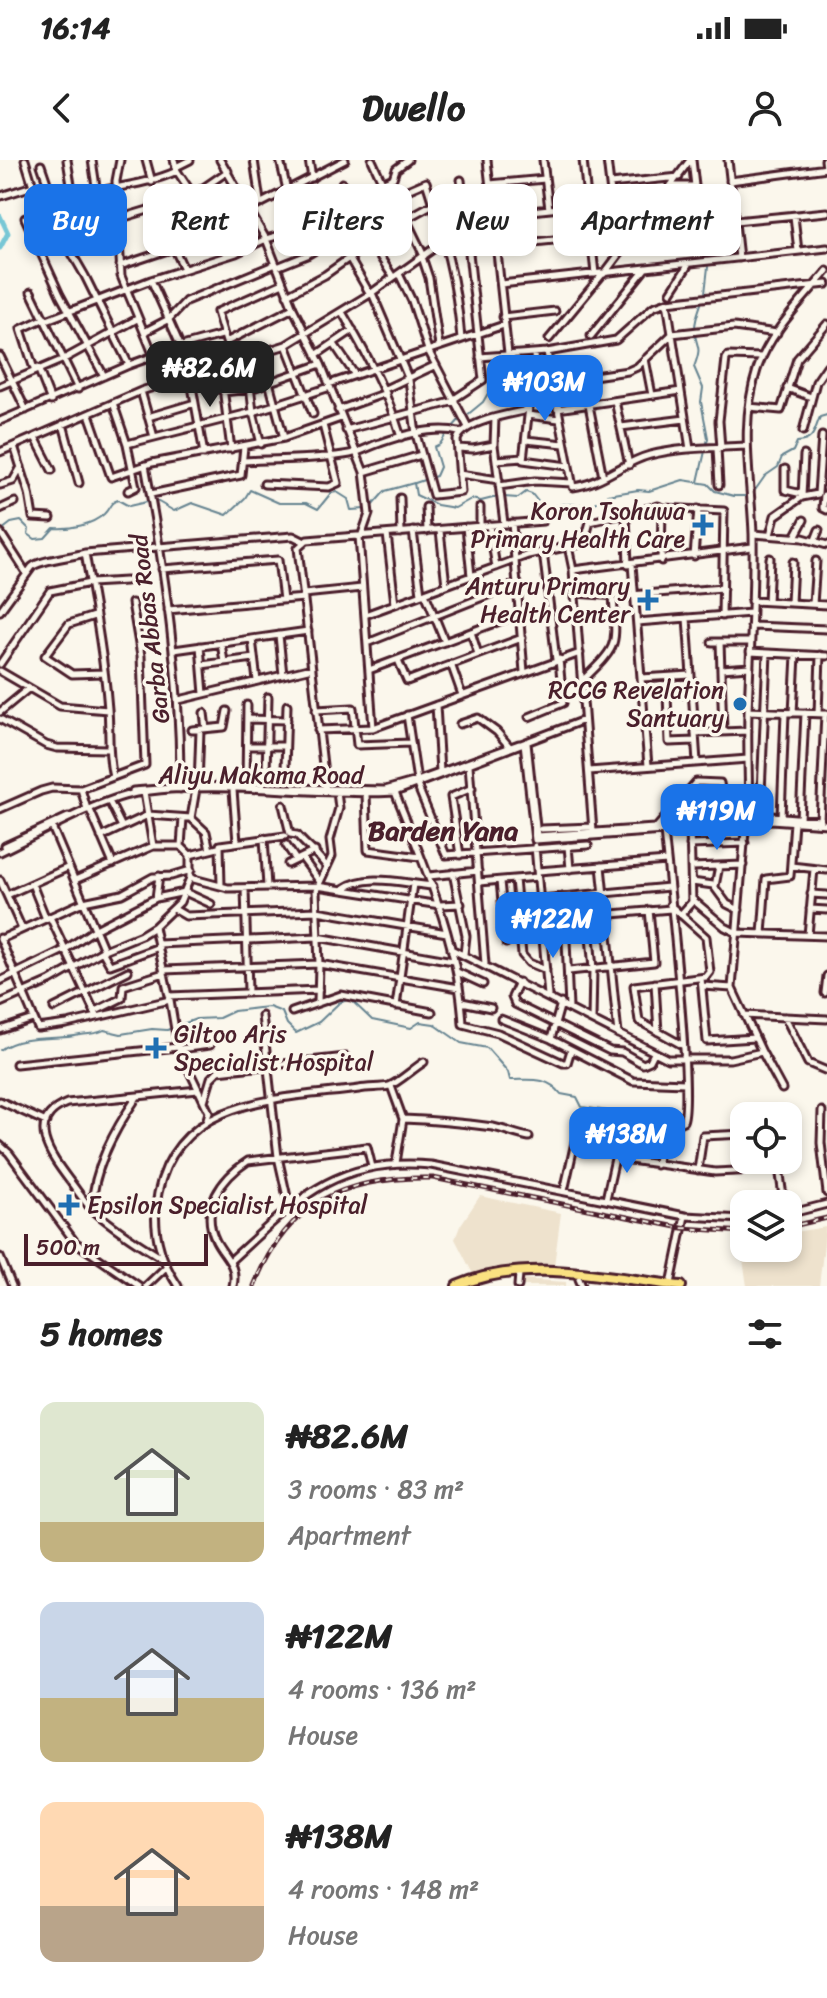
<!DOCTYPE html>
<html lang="en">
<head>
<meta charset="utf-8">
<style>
	:root { --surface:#fff; --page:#f6f6f6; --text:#222; --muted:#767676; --accent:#1a73e8 }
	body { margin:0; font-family:Sriracha,sans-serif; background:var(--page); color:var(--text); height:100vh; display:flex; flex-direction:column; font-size:30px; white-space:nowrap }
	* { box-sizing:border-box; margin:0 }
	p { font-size:26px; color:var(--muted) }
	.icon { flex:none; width:44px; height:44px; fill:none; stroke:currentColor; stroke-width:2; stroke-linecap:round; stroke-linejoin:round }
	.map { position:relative; height:1126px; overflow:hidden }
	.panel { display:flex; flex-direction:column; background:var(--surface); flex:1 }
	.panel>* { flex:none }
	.banner { position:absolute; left:24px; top:24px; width:780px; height:72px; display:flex; gap:16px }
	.controls { position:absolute; left:730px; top:942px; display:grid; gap:16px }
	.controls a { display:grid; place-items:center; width:72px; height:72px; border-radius:16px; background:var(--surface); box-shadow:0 4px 12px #0003; font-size:40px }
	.scale { position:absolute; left:24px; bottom:20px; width:184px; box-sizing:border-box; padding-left:8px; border:4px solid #4a1f2b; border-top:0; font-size:22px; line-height:28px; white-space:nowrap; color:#4a1f2b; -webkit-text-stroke:6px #fbf7ec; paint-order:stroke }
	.price { position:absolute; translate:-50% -68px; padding:0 18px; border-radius:16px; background:var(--accent); color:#fff; font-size:26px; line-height:52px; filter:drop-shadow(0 2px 4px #0008) }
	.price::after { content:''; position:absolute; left:50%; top:48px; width:24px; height:18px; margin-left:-12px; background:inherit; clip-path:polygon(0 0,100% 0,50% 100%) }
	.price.active { background:#222; color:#fff }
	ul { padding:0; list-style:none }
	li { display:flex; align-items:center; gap:24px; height:200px; padding:0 40px }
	li span { display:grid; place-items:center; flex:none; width:224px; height:160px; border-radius:16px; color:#555 }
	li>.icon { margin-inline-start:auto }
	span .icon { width:96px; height:96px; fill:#fffc; stroke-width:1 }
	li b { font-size:34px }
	h2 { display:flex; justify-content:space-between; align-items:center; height:96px; padding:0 40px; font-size:34px }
	.tag { padding:0 28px; border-radius:16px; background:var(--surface); box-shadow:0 4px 12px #0003; font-size:28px; line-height:72px }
	.tag.active { background:var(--accent); color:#fff }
	.status { display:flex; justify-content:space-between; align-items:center; height:56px; padding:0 40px; background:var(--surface); direction:ltr }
	.status svg { height:22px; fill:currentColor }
	header { display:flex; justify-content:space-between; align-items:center; height:104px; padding:0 40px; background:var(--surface); font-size:36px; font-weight:700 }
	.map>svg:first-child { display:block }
	.built { fill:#eee2cd }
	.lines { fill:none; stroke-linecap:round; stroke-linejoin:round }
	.stream { stroke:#668491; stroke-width:2 }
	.river { stroke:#78c7d5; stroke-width:5 }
	.minor-casing { stroke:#4a1f2b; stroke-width:11 }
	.major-casing { stroke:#4a1f2b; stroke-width:14 }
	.minor { stroke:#fbf7ec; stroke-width:5 }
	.major { stroke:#fae181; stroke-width:8 }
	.rail-casing { stroke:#4a1f2b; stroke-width:5 }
	.rail { stroke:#fbf7ec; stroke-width:2; stroke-dasharray:6; stroke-linecap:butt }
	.poi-dot { fill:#1f6fb2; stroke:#fbf7ec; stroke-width:3 }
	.labels { text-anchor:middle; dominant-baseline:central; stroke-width:7; stroke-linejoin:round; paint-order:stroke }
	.poi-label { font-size:24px; fill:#4a1f2b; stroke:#fbf7ec; text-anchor:end }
	.street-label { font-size:24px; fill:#4a1f2b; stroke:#fbf7ec }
	.quarter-label { font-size:28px; font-weight:bold; fill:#4a1f2b; stroke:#fbf7ec }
</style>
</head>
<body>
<div class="status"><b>16:14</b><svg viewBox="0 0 49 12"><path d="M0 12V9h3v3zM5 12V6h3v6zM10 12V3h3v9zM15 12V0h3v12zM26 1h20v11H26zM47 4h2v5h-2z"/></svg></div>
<header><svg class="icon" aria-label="back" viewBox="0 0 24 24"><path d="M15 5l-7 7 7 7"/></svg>Dwello<svg class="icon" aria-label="person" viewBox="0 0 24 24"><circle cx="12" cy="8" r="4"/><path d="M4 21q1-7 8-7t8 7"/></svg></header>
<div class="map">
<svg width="827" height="1126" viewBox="0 0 827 1126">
	<rect width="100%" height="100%" fill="#fbf7ec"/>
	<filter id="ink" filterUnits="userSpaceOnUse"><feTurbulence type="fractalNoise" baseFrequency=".0125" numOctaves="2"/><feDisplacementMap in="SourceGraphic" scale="16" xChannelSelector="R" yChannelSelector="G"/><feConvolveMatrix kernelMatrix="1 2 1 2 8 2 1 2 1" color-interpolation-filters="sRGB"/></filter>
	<g filter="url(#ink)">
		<path class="built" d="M 480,1036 L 561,1053 L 554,1106 L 519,1105 L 473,1114 L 455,1079 L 460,1066 Z
			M 826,1067 L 819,1126 L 747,1126 L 740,1080 L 744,1079 L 744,1088 L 788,1088 L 788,1073 Z
			M 521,1119 L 566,1122 L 566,1126 L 521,1126 Z"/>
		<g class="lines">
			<path class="stream" d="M 705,133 L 708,107
				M 466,256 L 483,242 L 491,228
				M 451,269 L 460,259
				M 698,322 L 708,278 L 701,242 L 703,228 L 694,207 C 704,181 694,189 695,168 C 695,159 699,150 702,141
				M 415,323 L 436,316 L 440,307 L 434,287 L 440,284 L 447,273
				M 504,337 L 518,338 L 526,332 L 532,334 L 544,349 L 563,344 L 592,345 L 608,335 L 638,330 L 649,331 L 683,320 L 708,324 L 715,331 L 734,336 L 751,336 L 765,316 L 778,307 L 782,297 L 793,291 L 797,282 C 815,281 814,270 820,257 L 827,255
				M 371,347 L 385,331 L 414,323 L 416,335 L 437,345 L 455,348 L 471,339 L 481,341 L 497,337
				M 2,370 L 11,363 L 21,361 L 29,369 L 28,374 L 35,379 L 45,378 L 54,368 C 71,369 92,365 104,354 C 111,347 109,343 118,340 L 129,346 L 155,340 L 174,351 L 192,343 L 227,355 L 245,338 L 250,330 L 279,343 L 306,343 L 318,349 L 331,333 L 337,332 L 348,339 L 351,350 L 365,349
				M 0,890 C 22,874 55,881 80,875 C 89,873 95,875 104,870 L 121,874 L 152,869 L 167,870 L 196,859 L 219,858 L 234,851 L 258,848 L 269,847 L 282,852 L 287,864 L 296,873 L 319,862 L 339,843 L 350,839 L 372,860 L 411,868 L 420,862 L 434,864 L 461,883 L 487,888 L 508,912 L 510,920 C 531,920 547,916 561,934 L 577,937 L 582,947 L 620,953 L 639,959"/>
			<path class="river" d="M 0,56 L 8,73 L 0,88"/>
			<g class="minor-casing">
				<path id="minor" d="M 25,0 L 33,26 L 85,116 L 129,205
					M 67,0 L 73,37 L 79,55 L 100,91 L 118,91
					M 92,0 L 97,33
					M 120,0 L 116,21 L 121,116 L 165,223
					M 146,0 L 152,22
					M 174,0 L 177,11 L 193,35
					M 220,0 L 266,79 L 293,148 L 321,204 L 364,312 L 369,354 L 362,374
					M 254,0 L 260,41
					M 309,0 L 312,18
					M 372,0 L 383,24
					M 487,0 L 508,194
					M 543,0 L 549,49
					M 583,0 L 595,114
					M 607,0 L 618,92
					M 728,0 L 739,98
					M 825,0 L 826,8
					M 41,5 L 54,43
					M 176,7 L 190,0
					M 730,21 L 827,8
					M 342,23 L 372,84 L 393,117
					M 490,24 L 545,19
					M 610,24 L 679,17
					M 672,26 L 695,26 L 692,0
					M 196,33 L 220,59
					M 387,34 L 400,62
					M 1,36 L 33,26
					M 389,38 L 426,22 C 444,78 457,120 461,179
					M 433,43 L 463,34
					M 291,45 L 345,31
					M 45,47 C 87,27 135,30 177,11
					M 250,49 L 287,30 L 280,0
					M 493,55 L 588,45
					M 331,56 L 337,77 L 370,134
					M 794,56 L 798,91
					M 25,58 L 60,135 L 104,216
					M 118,59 L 178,41 L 196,33 L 228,11
					M 187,59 L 228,94
					M 406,59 L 424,96
					M 735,61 L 827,52
					M 294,72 L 287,30 L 345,0
					M 208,75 L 220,59 L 243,37
					M 497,86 L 592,76
					M 174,88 L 184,109
					M 422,97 L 429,118 L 439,186
					M 120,106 L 174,88 L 199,70
					M 277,107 L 307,95 L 337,77
					M 399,114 L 412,141 L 428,190 L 468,267
					M 604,114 L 690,0
					M 151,120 L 193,214
					M 283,123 L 217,152 L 226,182 L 293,148
					M 501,124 L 827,88
					M 31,132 L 78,229
					M 671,132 L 689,104
					M 372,133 L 409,220 L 416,274 L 433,335 L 461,332 L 457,280 C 463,262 505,255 523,251 L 529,246 L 535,212 L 534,193
					M 287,135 L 325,115 L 400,62 L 433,44
					M 667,142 L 690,289
					M 342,152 C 366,193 387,231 401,277
					M 503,157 L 555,151
					M 47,160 L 151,120 L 236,93 L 266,79 L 305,68 L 331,56 L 358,33 L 393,18 L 396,9 L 408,0
					M 144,172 L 169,159 L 186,141 L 276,104
					M 591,176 L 645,109
					M 549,179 L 601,116
					M 334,184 L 355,215
					M 286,185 L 313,254
					M 547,192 L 573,327 C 601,324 623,302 650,295 C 681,287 714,288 746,286
					M 316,195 L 353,170
					M 0,196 L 26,250
					M 480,197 L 547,192 L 616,180 L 653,147 L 667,142 L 827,124
					M 247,198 L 253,252 L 261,284
					M 645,199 L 652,235
					M 220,205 L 231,289
					M 38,208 L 51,241
					M 34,209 L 21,169 L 45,158
					M 190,215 L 204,294
					M 269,222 L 284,278
					M 552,222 L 628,211 L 637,207 L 672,174 L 734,167 L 777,173
					M 329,224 L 504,165
					M 0,226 L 64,199 L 137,159
					M 787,228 L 811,237
					M 385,229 L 436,205
					M 141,231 L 154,277
					M 223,232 L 250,229 L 321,204
					M 454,239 L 483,220 L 461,20
					M 615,241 L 629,305
					M 113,243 L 127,284 L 136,327 L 128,331
					M 589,245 L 603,317
					M 529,247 L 523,300 L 568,306
					M 749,247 L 781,250 L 797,199 L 827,164
					M 557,249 L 681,231
					M 338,250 L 386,233
					M 89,254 L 111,317 L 152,303 L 284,278 L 341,258
					M 528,255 L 559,259
					M 148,257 L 195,243
					M 495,258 L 494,285 L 504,363
					M 0,261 L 129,205 L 182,186 L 222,175
					M 63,264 L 79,323
					M 621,267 L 685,259
					M 346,270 L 455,241
					M 803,271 L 816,222 L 827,206
					M 35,277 L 52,310
					M 526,280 L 564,284
					M 127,284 L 253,252 L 330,227
					M 14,286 L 29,333 L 33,357 L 51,358
					M 458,288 L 473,289 L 494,285
					M 717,288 L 719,325
					M 721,288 L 719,261 L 726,199 L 728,196 L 762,197
					M 0,292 L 141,231 L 286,185 L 370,134 L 492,47
					M 496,300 L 523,298
					M 244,301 C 280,299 316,300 350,294 C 361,292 370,286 380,283 C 403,275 435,266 459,272
					M 145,305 C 165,412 181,520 180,629
					M 785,309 L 785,330 L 802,334
					M 364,312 L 421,295
					M 459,314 L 499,320
					M 264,324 L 329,327 L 338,323 L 323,265
					M 0,325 L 13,321 L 21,307
					M 499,326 L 535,321 L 572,323
					M 151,334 L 241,315 L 244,287
					M 824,335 L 823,348 L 827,350
					M 802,337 L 804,295
					M 400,338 L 401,373
					M 426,347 L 427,371
					M 662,348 L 724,351 L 722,456
					M 0,349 L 15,342
					M 626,354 L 628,405
					M 512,363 L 524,512
					M 489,365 L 496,407
					M 480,366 L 480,347
					M 466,367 L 471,416
					M 413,371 L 421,434
					M 440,371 L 446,425
					M 0,372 L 27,414
					M 387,374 L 395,444
					M 753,374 L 803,378 L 827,385
					M 770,375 L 775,356 L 802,337 L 818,334 L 822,276
					M 359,376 L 373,568
					M 795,377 L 804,360
					M 815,380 L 819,370
					M 584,383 L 590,362 L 658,346 L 662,348 L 661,401
					M 568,386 L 573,410 L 593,671
					M 543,391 L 556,500
					M 85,393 C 94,444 104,497 108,549 C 110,572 107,593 113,617
					M 694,396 L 698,349
					M 632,404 L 648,606
					M 162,409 L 278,400 L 283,440
					M 573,410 L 752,387
					M 425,433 L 445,482
					M 575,433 L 617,436 L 723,428
					M 304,434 L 362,428
					M 751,441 L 827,445
					M 768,442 L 770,398
					M 791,443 L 793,402
					M 813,444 L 816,401
					M 168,450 L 304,438
					M 0,451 L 32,407 C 39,400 72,397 85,393 L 293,376 L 303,381
					M 365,455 L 528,395 L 584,383 L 627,378
					M 94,456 L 69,464 L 45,496 L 72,514 L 104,513
					M 687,458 L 697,602
					M 637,462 L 751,453
					M 751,466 L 827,469
					M 471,472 L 478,494
					M 279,475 L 283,515
					M 252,479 L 257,521
					M 712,482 L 750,482
					M 720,482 L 723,571
					M 221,483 L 224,502
					M 367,483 L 518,423
					M 200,486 L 204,534
					M 174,490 L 308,471
					M 750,492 L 827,496
					M 398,500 L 407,521 L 522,478
					M 0,504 L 50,431 L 90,423 L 126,421
					M 451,504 L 462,535
					M 202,505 L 254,498
					M 721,509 L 750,507
					M 369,510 L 519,454
					M 0,511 L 60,546 L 108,550
					M 641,518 L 691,515
					M 582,521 C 620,484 616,488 613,435
					M 662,535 L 692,534
					M 667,535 L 669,582 L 695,581
					M 179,540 L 312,508
					M 436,545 L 440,612
					M 316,550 L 353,548 L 357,585 L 411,583
					M 748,551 L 826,554
					M 0,552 L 29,528
					M 204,553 L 206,569
					M 793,553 L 796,495
					M 818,554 L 820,495
					M 407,555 L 417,621
					M 529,557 L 563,543 L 559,499
					M 0,559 L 46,585 L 57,588 L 108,589
					M 247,559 L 287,560
					M 460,564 L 478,558 L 497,572 L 509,586
					M 192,570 L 224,567 L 227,551
					M 318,570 L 373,568 L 580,493
					M 695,573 L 748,571
					M 524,583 L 535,680 L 664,671 L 771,660 L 827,664
					M 527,583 L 537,676 L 669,667
					M 247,586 L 285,586
					M 469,605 L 485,804
					M 285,610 L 287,545
					M 589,611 L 748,599
					M 266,613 L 268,537
					M 417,625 L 446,695 L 588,685
					M 198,626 L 200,570
					M 246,626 L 247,545
					M 81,629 L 87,649
					M 233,630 L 237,682
					M 133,631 L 198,626 L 385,630 L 417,621 L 519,584
					M 326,631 L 298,388 L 307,380 L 543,361
					M 144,632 L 153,686
					M 395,632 C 425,707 459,783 463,864 L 498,873 L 563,903 L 567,903 L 571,890
					M 366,634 L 368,690 L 420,697
					M 110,643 L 122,667
					M 283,645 L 290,674 L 297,675 C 306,686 317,693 326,706
					M 0,649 L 41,631 L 52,628 L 81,629 L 145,605 L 141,496 L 132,443
					M 90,650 L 113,704
					M 760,657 L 767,493
					M 781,657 L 785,553
					M 191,658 L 196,629
					M 746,659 L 732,828 L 762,892 L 782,929
					M 800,659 L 805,553
					M 820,660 L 825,554
					M 749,662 C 749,625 747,588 748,552 C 750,493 754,433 753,374 C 751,318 739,266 757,210 C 769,173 802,141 827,111
					M 703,663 L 771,656 L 820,660
					M 52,667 L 104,790
					M 657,667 L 696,622 L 720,623 L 726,660
					M 541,669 L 592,667
					M 101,677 L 148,655 L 191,658 L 206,672 L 210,690
					M 264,678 L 267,727
					M 286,685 L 296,700
					M 690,685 L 745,683
					M 5,686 L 68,657
					M 181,686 L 183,658
					M 535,686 L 548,836
					M 568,686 L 570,709
					M 0,692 C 38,674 96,641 136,633 C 193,623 275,630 334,632 C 354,632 374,634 395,632 L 584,560
					M 190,695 L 218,688
					M 460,695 L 451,637 L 472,628
					M 302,698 L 320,722
					M 288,704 L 315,691
					M 601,706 L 618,874
					M 791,706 L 827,710
					M 692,707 L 743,705
					M 538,711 L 667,701
					M 453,713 L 466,776 L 464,794
					M 429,716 L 478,711
					M 190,718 L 228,728 L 317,726 L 440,745 L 461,744
					M 515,719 L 522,795 L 529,803 L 546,810
					M 0,720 L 22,769
					M 500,721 L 506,783
					M 479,722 L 538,717
					M 692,722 L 713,725 L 727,744 L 739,750
					M 32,724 L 46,759
					M 221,726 L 220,685 L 285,676
					M 715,726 L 719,706
					M 245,728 L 248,832
					M 343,729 C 368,712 404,724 433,726
					M 811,734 L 827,735
					M 7,735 L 69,707
					M 156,738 L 159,716
					M 541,739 L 669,727
					M 692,739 L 725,767 L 737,773 L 827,776
					M 670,745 L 706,777 L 710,812 L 706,817 L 634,826 L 639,861 L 682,885
					M 174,749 L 186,756 L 317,751 L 447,773
					M 810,749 L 827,750
					M 682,753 L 692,742 L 690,668
					M 588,755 L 593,809 L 592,860
					M 50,757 L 97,857
					M 154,767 L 169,836
					M 762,774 L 766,719 L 790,716 L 794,662
					M 808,775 L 814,709
					M 0,778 L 38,868 L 67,864 L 170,840 L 178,887 L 209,952 L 207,959
					M 1,779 L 83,742 L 122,734 L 153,717 L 171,716 L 191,710
					M 158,784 L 318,777 L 453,801
					M 451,789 L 668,899 L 730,899 L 762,892
					M 102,791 L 110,805 L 159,787
					M 164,810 L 319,804 L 459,828
					M 569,811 L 654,802 L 649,750
					M 457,812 L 483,824
					M 701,818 L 707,881 L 755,878
					M 0,821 L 66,789 L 94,770 L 156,738 L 185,732 L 211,744
					M 519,822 L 512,837 L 515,844 L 610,891 L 622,892 L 643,904 L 650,901 L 654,893
					M 655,823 L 658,872
					M 703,826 L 732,828
					M 825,833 L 827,816
					M 169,836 L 319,830
					M 318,842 L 319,804 L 316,731 L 332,696 L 330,680 L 339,648 L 337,632
					M 462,842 L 491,848
					M 0,843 L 50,821 L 104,790 L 141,775 L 154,767 L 180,742 L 190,718 L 190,695 L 181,686 L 153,686 L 75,720
					M 396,846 L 413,724
					M 54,848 L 128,811
					M 569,848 L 565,758 L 671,749
					M 94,852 L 122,838 L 123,826 L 164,813
					M 292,852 L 341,835 L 432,852
					M 744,855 L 827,859
					M 262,856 L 278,997 L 289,1046
					M 785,857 L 808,903 L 827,911
					M 501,859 L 551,879 L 633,921 L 685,923
					M 0,870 L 33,859
					M 551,879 L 561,843
					M 179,889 L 210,885
					M 16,904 L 178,887
					M 391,926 L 403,959 L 396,1003
					M 0,941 L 46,962
					M 204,941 L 211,918 L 218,911 L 346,897
					M 822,951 L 821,983 L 827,1033
					M 403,959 C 433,960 463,963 493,967 C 503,969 518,975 529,977
					M 0,985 L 9,993 L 75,1082 L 139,1126
					M 616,998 L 715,1012 L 779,1009
					M 778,1000 L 784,1044
					M 656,1005 L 665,969 L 683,961 C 694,941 668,711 664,671
					M 698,1010 L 703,976 L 744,974
					M 564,1031 L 578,969
					M 606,1039 L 618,985
					M 92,1048 C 93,1008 115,969 137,937
					M 788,1054 L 827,1044
					M 0,1097 L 12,1126
					M 160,1097 C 137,1083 114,1068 93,1050 C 84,1042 77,1030 69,1020 C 51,996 24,960 67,943 L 198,930
					M 230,1101 C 295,1042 335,996 431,1005 L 685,1056 L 744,1059
					M 579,1119 L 582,1126
					M 671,1124 L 685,1056
					M 146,1126 L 166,1107
					M 178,1126 C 159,1098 151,1067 158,1033 C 178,936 281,939 359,929 C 368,927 381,928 389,926 C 398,923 414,908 424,902
					M 233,1126 C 238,1105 225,1098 216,1081 C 199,1048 222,1018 248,1001 L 367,987 L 372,1007
					M 518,1126 L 519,1114"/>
			</g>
			<g class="major-casing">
				<path id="major" d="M 457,1126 C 525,1096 609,1118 681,1126"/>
			</g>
			<use href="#minor" class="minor"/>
			<use href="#major" class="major"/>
			<g class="rail-casing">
				<path id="rail" d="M 788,1067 L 827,1058
					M 254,1126 C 287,1041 346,1016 433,1018 L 682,1068 L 744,1072"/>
			</g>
			<use href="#rail" class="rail"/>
		</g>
	</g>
	<g class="poi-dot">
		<path d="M699 353h8v8h8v8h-8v8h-8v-8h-8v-8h8z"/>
		<path d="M644 428h8v8h8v8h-8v8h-8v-8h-8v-8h8z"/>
		<circle cx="740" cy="544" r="8"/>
		<path d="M152 876h8v8h8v8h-8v8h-8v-8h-8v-8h8z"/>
		<path d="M65 1033h8v8h8v8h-8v8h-8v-8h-8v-8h8z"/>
	</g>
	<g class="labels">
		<g class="poi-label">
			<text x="685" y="351">Koron Tsohuwa<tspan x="685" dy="28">Primary Health Care</tspan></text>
			<text x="630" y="426">Anturu Primary<tspan x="630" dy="28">Health Center</tspan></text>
			<text x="724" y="530">RCCG Revelation<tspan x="724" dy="28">Santuary</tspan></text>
			<text x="174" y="874" text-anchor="start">Giltoo Aris<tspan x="174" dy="28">Specialist Hospital</tspan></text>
			<text x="87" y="1045" text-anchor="start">Epsilon Specialist Hospital</text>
		</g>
		<g class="street-label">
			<text transform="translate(150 469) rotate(-97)">Garba Abbas Road</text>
			<text x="261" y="615">Aliyu Makama Road</text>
		</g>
		<g class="quarter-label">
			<text x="443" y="670">Barden Yana</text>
		</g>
	</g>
</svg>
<div class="controls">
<a><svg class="icon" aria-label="locate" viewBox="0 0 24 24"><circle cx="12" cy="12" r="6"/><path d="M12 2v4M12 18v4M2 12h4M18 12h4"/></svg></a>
<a><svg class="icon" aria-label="layers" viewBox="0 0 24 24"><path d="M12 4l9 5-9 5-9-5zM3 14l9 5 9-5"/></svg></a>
</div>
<div class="scale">500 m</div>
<b class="price active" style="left:210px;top:249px">₦82.6M</b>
<b class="price" style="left:545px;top:263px">₦103M</b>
<b class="price" style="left:717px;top:692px">₦119M</b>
<b class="price" style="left:553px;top:800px">₦122M</b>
<b class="price" style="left:627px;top:1015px">₦138M</b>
<div class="banner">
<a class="tag active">Buy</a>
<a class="tag">Rent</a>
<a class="tag">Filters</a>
<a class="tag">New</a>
<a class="tag">Apartment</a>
</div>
</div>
<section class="panel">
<h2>5 homes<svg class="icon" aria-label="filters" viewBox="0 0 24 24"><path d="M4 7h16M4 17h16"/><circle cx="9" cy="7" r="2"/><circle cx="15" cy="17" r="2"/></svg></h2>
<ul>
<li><span style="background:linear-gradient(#dfe7d0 75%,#c2b280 0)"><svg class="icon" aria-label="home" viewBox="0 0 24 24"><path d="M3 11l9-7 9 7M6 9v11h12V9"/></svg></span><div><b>₦82.6M</b><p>3 rooms · 83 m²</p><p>Apartment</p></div></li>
<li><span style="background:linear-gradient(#c9d6e8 60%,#c2b280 0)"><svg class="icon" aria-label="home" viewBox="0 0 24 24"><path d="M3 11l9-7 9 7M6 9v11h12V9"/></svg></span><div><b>₦122M</b><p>4 rooms · 136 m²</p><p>House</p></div></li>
<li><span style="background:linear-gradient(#ffd9b3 65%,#b9a48a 0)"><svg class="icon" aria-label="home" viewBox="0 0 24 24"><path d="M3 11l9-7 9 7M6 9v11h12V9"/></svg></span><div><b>₦138M</b><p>4 rooms · 148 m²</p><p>House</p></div></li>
</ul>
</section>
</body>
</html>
